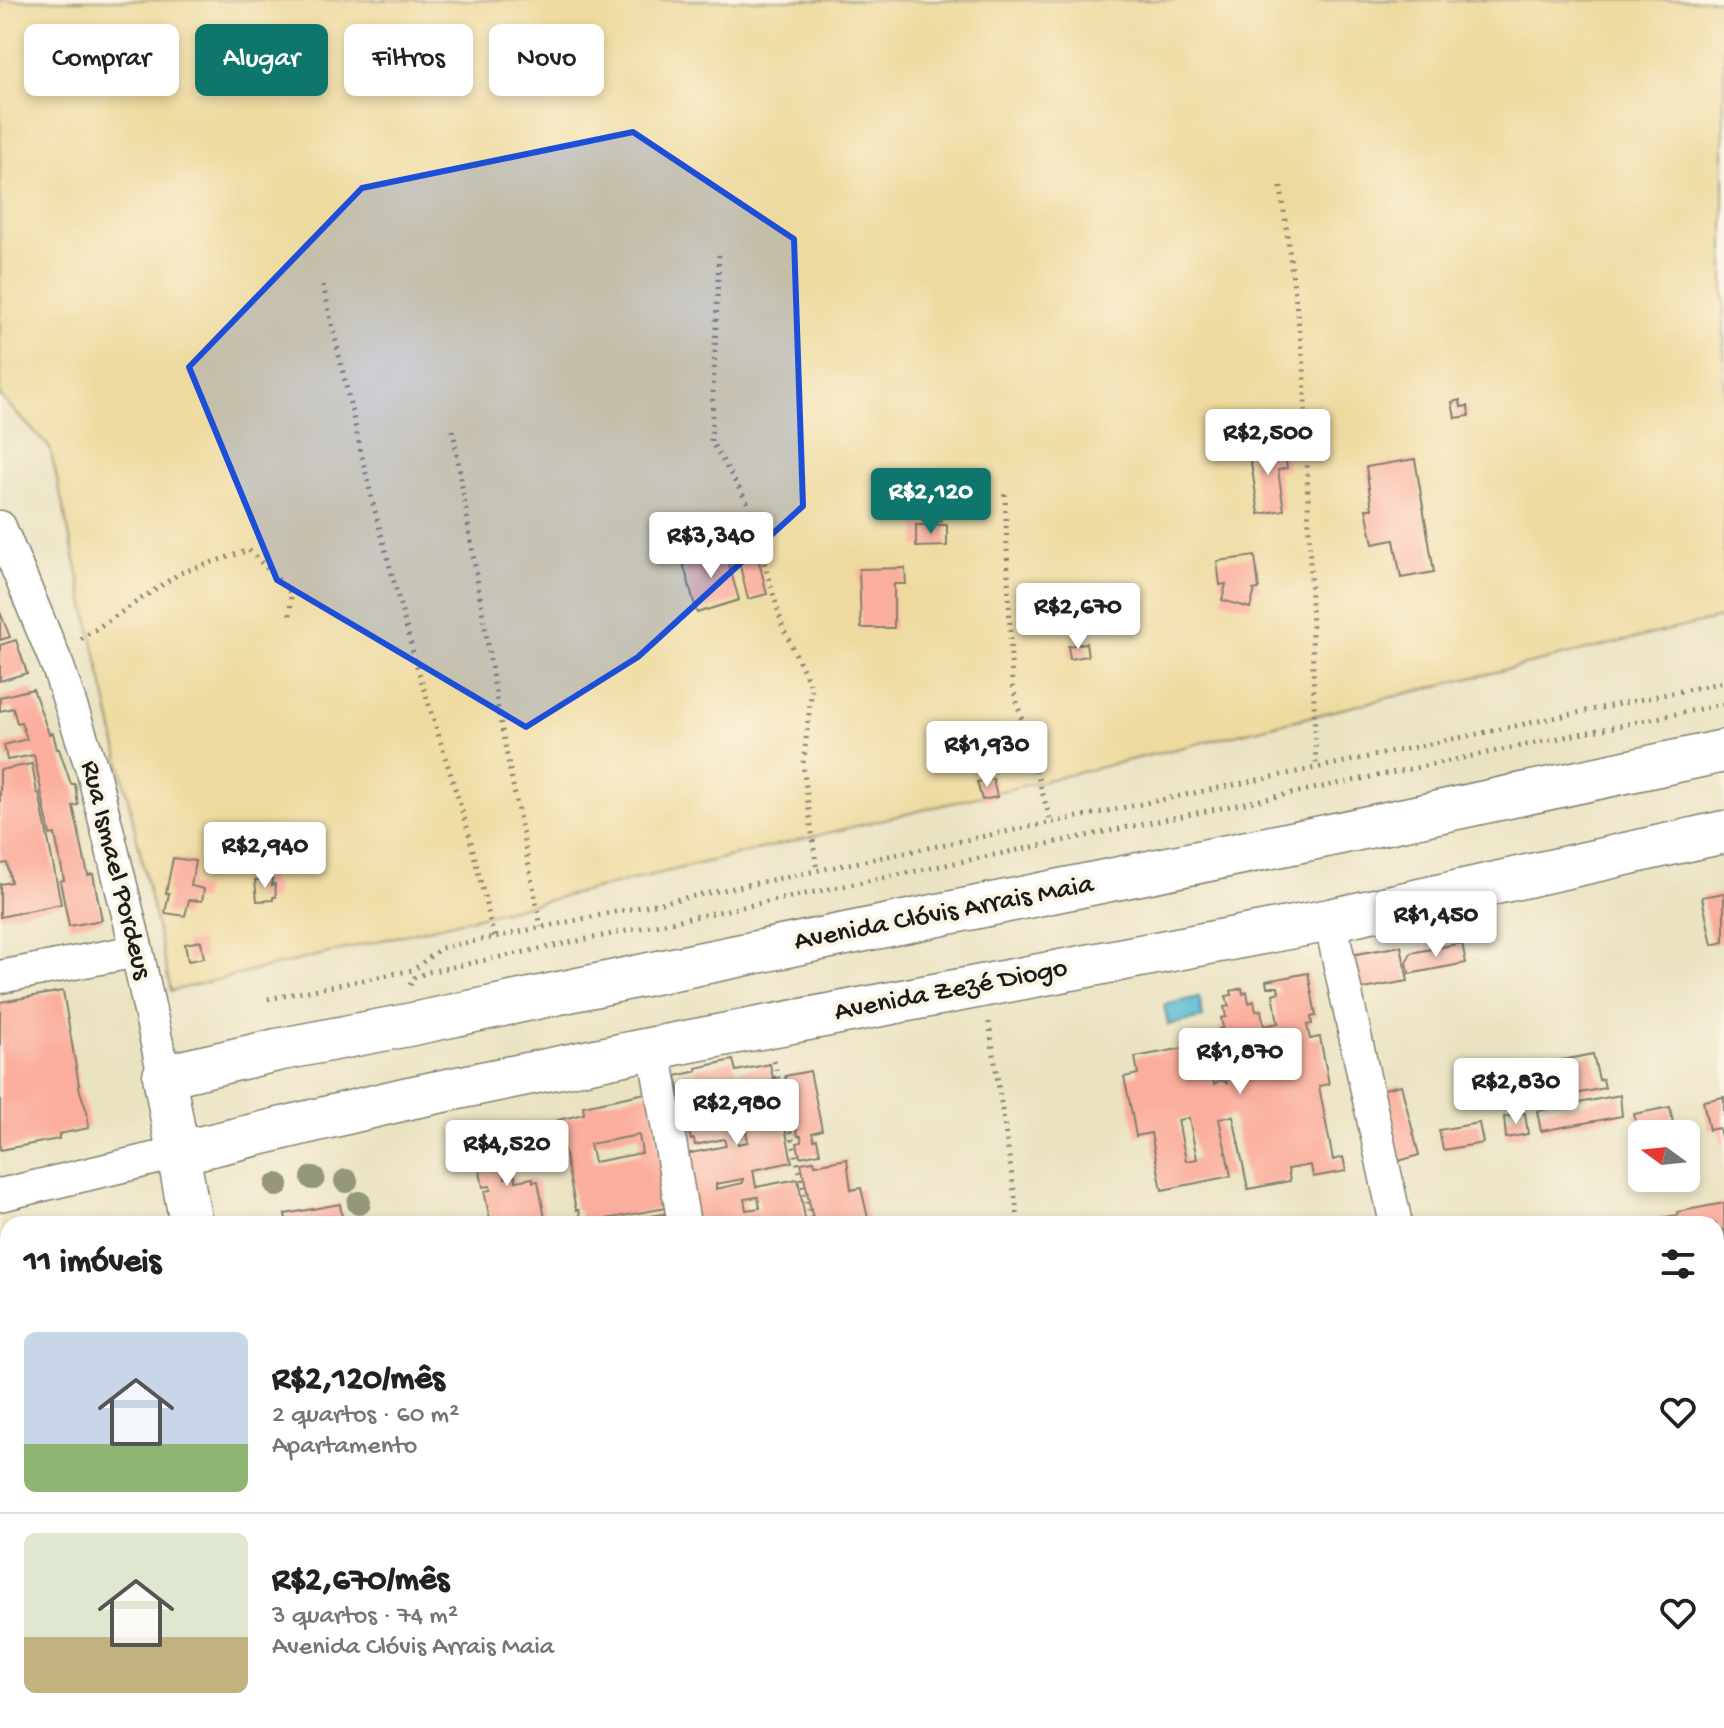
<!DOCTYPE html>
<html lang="pt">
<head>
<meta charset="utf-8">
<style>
	:root { --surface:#fff; --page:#f2f2f2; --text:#222; --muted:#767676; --line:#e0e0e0; --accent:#0f766e }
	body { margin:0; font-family:"Gochi Hand",sans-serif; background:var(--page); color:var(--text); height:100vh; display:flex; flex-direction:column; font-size:30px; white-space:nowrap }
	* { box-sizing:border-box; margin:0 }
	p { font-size:26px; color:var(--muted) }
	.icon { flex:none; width:44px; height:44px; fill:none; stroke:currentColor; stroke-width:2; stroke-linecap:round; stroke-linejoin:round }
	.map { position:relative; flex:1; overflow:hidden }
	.side { position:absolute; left:0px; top:1216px; width:1724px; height:512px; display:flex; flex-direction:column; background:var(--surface); border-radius:24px 24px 0 0; box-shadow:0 4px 12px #0003 }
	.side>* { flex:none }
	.guide { position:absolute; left:24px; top:24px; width:800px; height:72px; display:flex; gap:16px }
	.needle { width:52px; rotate:285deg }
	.buttons { position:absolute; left:1628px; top:1120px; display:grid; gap:16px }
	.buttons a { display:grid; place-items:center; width:72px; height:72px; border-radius:12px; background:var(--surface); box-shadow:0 4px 12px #0003; font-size:40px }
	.price { position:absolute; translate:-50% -68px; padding:0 18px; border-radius:8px; background:#fff; color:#222; font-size:26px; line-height:52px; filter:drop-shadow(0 2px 4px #0008) }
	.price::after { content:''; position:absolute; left:50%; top:48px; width:24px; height:18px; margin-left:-12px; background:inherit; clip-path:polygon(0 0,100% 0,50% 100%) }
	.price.active { background:var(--accent); color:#fff }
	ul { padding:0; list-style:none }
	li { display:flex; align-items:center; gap:24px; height:200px; padding:0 24px }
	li+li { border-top:2px solid var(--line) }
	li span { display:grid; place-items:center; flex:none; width:224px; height:160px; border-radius:12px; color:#555 }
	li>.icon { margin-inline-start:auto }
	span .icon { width:96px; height:96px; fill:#fffc; stroke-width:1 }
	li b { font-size:34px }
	h2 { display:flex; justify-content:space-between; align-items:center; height:96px; padding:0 24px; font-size:34px }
	.tag { padding:0 28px; border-radius:12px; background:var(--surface); box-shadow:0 4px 12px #0003; font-size:28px; line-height:72px }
	.tag.active { background:var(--accent); color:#fff }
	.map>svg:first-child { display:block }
	.sand { fill:#eeda9e; stroke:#857b5d; stroke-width:2 }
	.water { fill:#55b8d4; stroke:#386a78; stroke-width:2 }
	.building { fill:#fbae9d; fill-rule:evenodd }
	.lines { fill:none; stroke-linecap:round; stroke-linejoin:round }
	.minor-casing { stroke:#83806f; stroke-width:35 }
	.major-casing { stroke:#83806f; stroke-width:45 }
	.path { stroke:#83806f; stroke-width:5; stroke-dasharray:2 6; stroke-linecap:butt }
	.minor { stroke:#fff; stroke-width:32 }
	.major { stroke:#fff; stroke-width:42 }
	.tree { fill:#949878 }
	.marked { fill:#1d4ed8; fill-opacity:0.2; stroke:#1d4ed8; stroke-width:6; stroke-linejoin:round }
	.labels { text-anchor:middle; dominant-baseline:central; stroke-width:8; stroke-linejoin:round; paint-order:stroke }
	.street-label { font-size:28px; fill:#1c1c1c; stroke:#fcf5e5 }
</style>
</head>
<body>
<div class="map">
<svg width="1724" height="1728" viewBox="0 0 1724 1728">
	<rect width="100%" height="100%" fill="#fcf5e5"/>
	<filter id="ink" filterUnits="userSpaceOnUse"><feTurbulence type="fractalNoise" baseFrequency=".0125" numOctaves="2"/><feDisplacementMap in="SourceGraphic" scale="16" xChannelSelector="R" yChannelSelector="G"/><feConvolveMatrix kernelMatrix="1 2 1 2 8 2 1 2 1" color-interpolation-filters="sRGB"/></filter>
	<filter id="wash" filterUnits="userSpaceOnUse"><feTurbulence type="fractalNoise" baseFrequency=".006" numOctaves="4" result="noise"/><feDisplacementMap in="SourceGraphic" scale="32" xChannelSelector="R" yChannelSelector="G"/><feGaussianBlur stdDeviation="1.8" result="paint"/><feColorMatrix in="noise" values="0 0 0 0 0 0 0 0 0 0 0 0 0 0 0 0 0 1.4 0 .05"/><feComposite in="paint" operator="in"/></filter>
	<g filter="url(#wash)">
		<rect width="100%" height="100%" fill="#eae3c2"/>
		<path class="sand" d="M 0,0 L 1724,0 L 1724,617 L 171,991 L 50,448 L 0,396 Z"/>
		<path class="water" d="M 1199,997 L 1203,1018 L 1168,1025 L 1164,1005 Z"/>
		<g id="blocks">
			<path class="building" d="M 1460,400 L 1461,407 L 1468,406 L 1469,416 L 1455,418 L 1452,402 Z
				M 1283,445 L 1287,468 L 1278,470 L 1284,510 L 1259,514 L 1249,450 Z
				M 1415,459 L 1434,572 L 1401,578 L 1394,540 L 1373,544 L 1366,509 L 1372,509 L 1366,467 Z
				M 933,501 L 944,502 L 941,522 L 922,521 L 922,515 L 920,515 L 921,502 Z
				M 916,525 L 947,525 L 947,546 L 916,547 Z
				M 717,548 L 717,550 L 723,549 L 724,551 L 728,549 L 732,564 L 729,565 L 739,600 L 697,613 L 682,559 L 689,557 L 689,559 Z
				M 1255,556 L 1259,589 L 1252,590 L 1255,590 L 1250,608 L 1222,600 L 1226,584 L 1220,585 L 1217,561 Z
				M 758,557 L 767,594 L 748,599 L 739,562 Z
				M 905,568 L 906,584 L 894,584 L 894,628 L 861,628 L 859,569 Z
				M 0,612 L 10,637 L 0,640 Z
				M 16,640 L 27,673 L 0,681 L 0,645 Z
				M 1086,643 L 1088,656 L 1070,659 L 1068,646 Z
				M 33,689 L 49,734 L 53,733 L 57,749 L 59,749 L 71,784 L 75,784 L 78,805 L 73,806 L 88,875 L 93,874 L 102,920 L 69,926 L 60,881 L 64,880 L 55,834 L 50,835 L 34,755 L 7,760 L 4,745 L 27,739 L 21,722 L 17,723 L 13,708 L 0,711 L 0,697 Z
				M 32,764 L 37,793 L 39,793 L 61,904 L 0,917 L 0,884 L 11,882 L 7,863 L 0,864 L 0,770 Z
				M 993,779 L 997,797 L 982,800 L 977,782 Z
				M 173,858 L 195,861 L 191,886 L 204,889 L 202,901 L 189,900 L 185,916 L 165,913 L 169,893 L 166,893 Z
				M 272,879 L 272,885 L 275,884 L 276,897 L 273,897 L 273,900 L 257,901 L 255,880 Z
				M 1724,893 L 1724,942 L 1712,945 L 1702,897 Z
				M 201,941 L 204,958 L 188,961 L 185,944 Z
				M 1462,943 L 1466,963 L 1409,974 L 1407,961 L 1411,953 Z
				M 1401,946 L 1408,981 L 1357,990 L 1351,955 Z
				M 1308,973 L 1316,1016 L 1311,1017 L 1312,1024 L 1307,1025 L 1310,1039 L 1320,1037 L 1329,1084 L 1319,1086 L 1333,1160 L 1343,1157 L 1346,1171 L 1313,1177 L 1311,1165 L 1288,1169 L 1290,1181 L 1248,1189 L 1233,1116 L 1219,1119 L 1231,1176 L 1162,1190 L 1151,1133 L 1136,1136 L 1130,1104 L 1124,1077 L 1138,1074 L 1135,1057 L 1206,1044 L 1214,1084 L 1220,1080 L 1227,1083 L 1219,1041 L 1221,1041 L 1219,1029 L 1223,1028 L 1221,1018 L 1226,1017 L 1224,1007 L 1229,1006 L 1226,996 L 1232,995 L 1231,991 L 1242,988 L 1243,994 L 1247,992 L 1249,1003 L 1254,1001 L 1256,1011 L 1261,1010 L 1264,1026 L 1278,1023 L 1273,994 L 1279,992 L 1278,987 L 1267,987 L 1266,981 ZM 1189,1118 L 1197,1159 L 1186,1161 L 1178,1120 Z
				M 63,991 L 80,1091 L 87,1112 L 89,1128 L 59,1134 L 59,1139 L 0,1150 L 0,1002 Z
				M 1593,1054 L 1599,1080 L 1603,1079 L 1605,1088 L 1545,1100 L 1543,1090 L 1548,1089 L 1543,1064 Z
				M 733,1060 L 736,1071 L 770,1064 L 773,1078 L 775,1077 L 792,1162 L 753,1170 L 756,1187 L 798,1179 L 806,1224 L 689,1224 L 686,1154 L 726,1146 L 724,1139 L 695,1145 L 694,1139 L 691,1140 L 676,1076 L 697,1071 L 696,1068 ZM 746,1131 L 748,1142 L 738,1144 L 735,1133 ZM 743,1179 L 743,1183 L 716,1189 L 716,1184 ZM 758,1197 L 760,1208 L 746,1210 L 744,1199 Z
				M 810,1071 L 822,1130 L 812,1133 L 814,1140 L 817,1139 L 820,1153 L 800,1157 L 797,1143 L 802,1142 L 801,1136 L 798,1136 L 785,1076 Z
				M 1401,1085 L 1419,1155 L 1399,1161 L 1376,1091 Z
				M 651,1092 L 666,1208 L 606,1219 L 607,1224 L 582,1224 L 579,1210 L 576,1210 L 558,1120 L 584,1114 L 583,1106 ZM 639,1135 L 642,1153 L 594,1162 L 590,1144 Z
				M 1620,1095 L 1622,1116 L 1541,1131 L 1537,1111 Z
				M 1724,1097 L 1724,1146 L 1723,1146 L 1719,1128 L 1709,1130 L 1703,1101 Z
				M 1670,1107 L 1675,1134 L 1642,1134 L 1641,1144 L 1634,1114 Z
				M 1525,1113 L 1528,1134 L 1506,1138 L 1504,1117 Z
				M 1479,1123 L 1483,1143 L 1443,1150 L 1439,1130 Z
				M 497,1132 L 505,1178 L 515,1176 L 516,1181 L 533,1178 L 533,1182 L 538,1181 L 546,1224 L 491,1224 L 484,1191 L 491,1190 L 490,1186 L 483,1187 L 473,1136 Z
				M 847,1159 L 851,1190 L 861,1188 L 869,1222 L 863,1224 L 814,1224 L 801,1163 L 814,1161 L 815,1165 Z
				M 1724,1203 L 1724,1367 L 1716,1369 L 1716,1224 L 1656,1224 L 1655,1219 L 1678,1215 L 1677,1212 Z
				M 340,1204 L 343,1224 L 287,1224 L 285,1214 Z
				M 664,1214 L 666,1224 L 616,1224 L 616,1222 Z
				M 1716,1522 L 1718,1522 L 1724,1558 L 1724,1603 L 1716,1605 Z
				M 0,1574 L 1,1574 L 8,1608 L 8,1718 L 0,1719 Z
				M 749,1720 L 825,1720 L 827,1728 L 716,1728 L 716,1727 Z
				M 973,1720 L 1087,1720 L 1087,1722 L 1052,1728 L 974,1728 Z
				M 1149,1720 L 1221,1720 L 1221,1724 L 1210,1726 L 1211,1728 L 1151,1728 Z
				M 1279,1720 L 1317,1720 L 1318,1728 L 1281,1728 Z
				M 1380,1720 L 1416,1720 L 1417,1724 L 1406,1728 L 1381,1728 Z"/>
		</g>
	</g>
	<g filter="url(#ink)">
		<use href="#blocks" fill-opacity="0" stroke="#83806f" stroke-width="2"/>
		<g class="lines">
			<g class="minor-casing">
				<path id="minor" d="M 0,527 L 58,667 L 93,772 L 137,951 L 164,1076
					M 1330,920 L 1396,1224
					M 0,977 L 137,951
					M 654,1048 L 684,1224
					M 0,1195 L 178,1153
					M 0,1525 L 8,1523
					M 550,1720 L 551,1728
					M 902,1720 L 904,1728
					M 1497,1720 L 1498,1728"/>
			</g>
			<g class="major-casing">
				<path id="major" d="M 178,1153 L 409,1098 L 654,1048 L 1330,920 L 1724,832
					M 191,1224 L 164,1076 L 277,1050 L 413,1024 L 654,973 L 1326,836 L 1724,751
					M 1716,1435 L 1724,1433
					M 1716,1474 L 1724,1472
					M 289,1720 L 291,1728
					M 205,1728 L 246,1720
					M 391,1728 L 431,1720"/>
			</g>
			<path class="path" d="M 1281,187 L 1304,365 L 1316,768
				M 719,255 L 711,441 L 747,502 L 783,628 L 812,688 L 803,765 L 817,871
				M 323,285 L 372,500 L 415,660 L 468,830 L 494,937
				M 453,430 L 499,715 L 541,927
				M 1005,494 L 1012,685 L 1051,823
				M 81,639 L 180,573 L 249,550 L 291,593 L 290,618
				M 410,985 L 414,978 L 428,972 L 1724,704
				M 268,999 L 413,970 L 441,948 L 1316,768 L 1724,682
				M 989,1022 L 1019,1224
				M 774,1061 L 812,1224"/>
			<use href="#minor" class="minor"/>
			<use href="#major" class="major"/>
		</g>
		<g class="tree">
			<circle cx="313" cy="1178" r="12"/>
			<circle cx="346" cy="1181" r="12"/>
			<circle cx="277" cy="1185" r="12"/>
			<circle cx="359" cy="1203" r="12"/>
		</g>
	</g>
	<path class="marked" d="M 633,132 L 794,239 L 803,506 L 638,657 L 526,727 L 277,580 L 189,367 L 362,188 Z"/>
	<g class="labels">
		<g class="street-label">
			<text transform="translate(115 870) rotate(76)">Rua Ismael Pordeus</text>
			<text transform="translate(944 914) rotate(-11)">Avenida Clóvis Arrais Maia</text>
			<text transform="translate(951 991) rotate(-11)">Avenida Zezé Diogo</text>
		</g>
	</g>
</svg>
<div class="buttons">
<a><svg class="needle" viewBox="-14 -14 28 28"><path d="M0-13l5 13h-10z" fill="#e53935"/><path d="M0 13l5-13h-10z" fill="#767676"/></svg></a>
</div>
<b class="price" style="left:1268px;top:477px">R$2,500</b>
<b class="price active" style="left:931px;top:536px">R$2,120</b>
<b class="price" style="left:711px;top:580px">R$3,340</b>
<b class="price" style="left:1078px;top:651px">R$2,670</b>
<b class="price" style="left:987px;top:789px">R$1,930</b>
<b class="price" style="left:265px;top:890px">R$2,940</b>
<b class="price" style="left:1436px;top:959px">R$1,450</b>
<b class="price" style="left:1240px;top:1096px">R$1,870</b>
<b class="price" style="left:1516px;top:1126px">R$2,830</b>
<b class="price" style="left:737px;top:1147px">R$2,980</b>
<b class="price" style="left:507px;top:1188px">R$4,520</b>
<div class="guide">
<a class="tag">Comprar</a>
<a class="tag active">Alugar</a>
<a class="tag">Filtros</a>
<a class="tag">Novo</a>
</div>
<section class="side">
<h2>11 imóveis<svg class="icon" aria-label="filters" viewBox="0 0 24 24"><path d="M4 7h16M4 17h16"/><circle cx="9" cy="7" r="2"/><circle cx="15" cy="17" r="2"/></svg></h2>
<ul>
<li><span style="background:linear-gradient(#c9d6e8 70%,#8fb573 0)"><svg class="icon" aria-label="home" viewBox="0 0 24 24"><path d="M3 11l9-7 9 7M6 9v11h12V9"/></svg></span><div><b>R$2,120/mês</b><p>2 quartos · 60 m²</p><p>Apartamento</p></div><svg class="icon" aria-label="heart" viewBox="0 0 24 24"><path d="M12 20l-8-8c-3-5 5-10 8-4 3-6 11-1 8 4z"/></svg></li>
<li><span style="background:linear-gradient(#dfe7d0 65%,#c2b280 0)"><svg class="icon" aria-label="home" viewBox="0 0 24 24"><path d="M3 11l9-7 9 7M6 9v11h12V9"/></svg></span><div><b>R$2,670/mês</b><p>3 quartos · 74 m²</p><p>Avenida Clóvis Arrais Maia</p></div><svg class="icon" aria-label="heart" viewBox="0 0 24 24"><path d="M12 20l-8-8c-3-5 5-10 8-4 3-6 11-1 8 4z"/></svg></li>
</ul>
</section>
</div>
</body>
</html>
